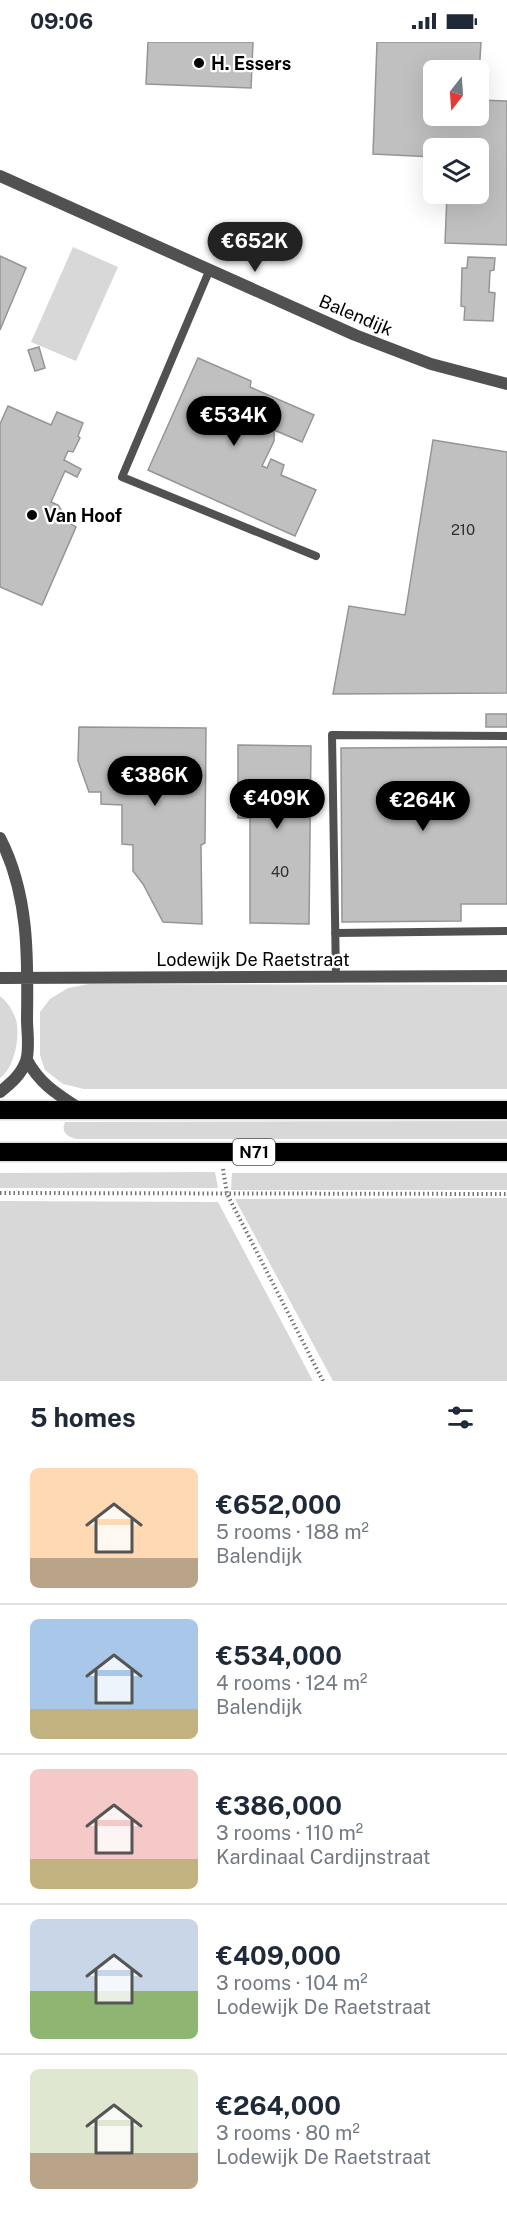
<!DOCTYPE html>
<html lang="en">
<head>
<meta charset="utf-8">
<style>
	:root { --surface:#fff; --page:#f6f6f7; --text:#1f2937; --muted:#747a83; --line:#e0e1e3; --accent:#000 }
	body { margin:0; font-family:"Public Sans",sans-serif; background:var(--page); color:var(--text); height:100vh; display:flex; flex-direction:column; font-size:22px; white-space:nowrap }
	* { box-sizing:border-box; margin:0 }
	p { font-size:20px; color:var(--muted) }
	.icon { flex:none; width:33px; height:33px; fill:none; stroke:currentColor; stroke-width:2; stroke-linecap:round; stroke-linejoin:round }
	.map { position:relative; height:1339px; overflow:hidden }
	.drawer { display:flex; flex-direction:column; background:var(--surface); flex:1 }
	.drawer>* { flex:none }
	.needle { width:39px; rotate:197deg }
	.controls { position:absolute; left:423px; top:18px; display:grid; gap:12px }
	.controls a { display:grid; place-items:center; width:66px; height:66px; border-radius:9px; background:var(--surface); box-shadow:0 6px 24px #0002; font-size:30px }
	.price { position:absolute; translate:-50% -51px; padding:0 14px; border-radius:21px; background:var(--accent); color:#fff; font-size:20px; line-height:39px; filter:drop-shadow(0 2px 3px #0008) }
	.price::after { content:''; position:absolute; left:50%; top:36px; width:18px; height:14px; margin-left:-9px; background:inherit; clip-path:polygon(0 0,100% 0,50% 100%) }
	.price.on { background:#222; color:#fff }
	ul { padding:0; list-style:none }
	li { display:flex; align-items:center; gap:18px; height:150px; padding:0 30px }
	li+li { border-top:2px solid var(--line) }
	li span { display:grid; place-items:center; flex:none; width:168px; height:120px; border-radius:9px; color:#555 }
	li>.icon { margin-inline-start:auto }
	span .icon { width:72px; height:72px; fill:#fffc; stroke-width:1 }
	li b { font-size:26px }
	h2 { display:flex; justify-content:space-between; align-items:center; height:72px; padding:0 30px; font-size:26px }
	.status { display:flex; justify-content:space-between; align-items:center; height:42px; padding:0 30px; background:var(--surface); direction:ltr }
	.status svg { height:16px; fill:currentColor }
	.map>svg:first-child { display:block }
	.green { fill:#d8d8d8 }
	.building { fill:#c0c0c0; stroke:#959595; stroke-width:1.5 }
	.lines { fill:none; stroke-linecap:round; stroke-linejoin:round }
	.highway-casing { stroke:#dbdbdb; stroke-width:21 }
	.path { stroke:#737373; stroke-width:4; stroke-dasharray:1.5 3; stroke-linecap:butt }
	.lane { stroke:#515151; stroke-width:8 }
	.street { stroke:#515151; stroke-width:12 }
	.highway { stroke:#000; stroke-width:18 }
	.poi-dot { fill:#000; stroke:#fff; stroke-width:2 }
	.labels { text-anchor:middle; dominant-baseline:central; stroke-width:4.5; stroke-linejoin:round; paint-order:stroke }
	.number-label { font-size:15px; fill:#303030 }
	.shield { fill:#fff; stroke:#4c4c4c; stroke-width:1.5 }
	.shield-label { font-size:16px; font-weight:bold; fill:#000 }
	.poi-label { font-size:18px; font-weight:bold; fill:#000; stroke:#fff; text-anchor:start }
	.street-label { font-size:18px; fill:#000; stroke:#fff }
</style>
</head>
<body>
<div class="status"><b>09:06</b><svg viewBox="0 0 49 12"><path d="M0 12V9h3v3zM5 12V6h3v6zM10 12V3h3v9zM15 12V0h3v12zM26 1h20v11H26zM47 4h2v5h-2z"/></svg></div>
<div class="map">
<svg width="507" height="1339" viewBox="0 0 507 1339">
	<rect width="100%" height="100%" fill="#fff"/>
	<path class="green" d="M 73,205 L 118,225 L 76,319 L 31,300 Z
		M 89,942 L 507,943 L 507,1047 L 84,1047 L 63,1042 L 45,1028 L 40,1013 L 40,970 L 50,957 L 68,946 Z
		M 0,954 C 8,960 16,973 17,983 C 19,999 14,1026 0,1036 Z
		M 507,1079 L 507,1097 L 76,1097 C 66,1094 61,1090 65,1080 Z
		M 215,1130 L 218,1146 L 0,1146 L 0,1131 Z
		M 232,1131 L 507,1131 L 507,1148 L 231,1148 Z
		M 507,1156 L 507,1339 L 333,1339 L 235,1157 Z
		M 0,1159 L 218,1160 L 313,1339 L 0,1339 Z"/>
	<path class="building" d="M 148,0 L 253,0 L 251,46 L 146,42 Z
		M 377,0 L 481,0 L 478,50 L 478,28 L 434,28 L 434,74 L 478,74 L 478,58 L 507,59 L 507,203 L 445,201 L 447,152 L 478,152 L 478,106 L 434,106 L 434,115 L 373,112 Z
		M 0,214 L 26,226 L 0,288 Z
		M 468,215 L 495,216 L 494,228 L 490,229 L 489,250 L 495,251 L 493,279 L 464,278 L 465,265 L 461,264 L 462,226 L 467,226 Z
		M 39,305 L 45,326 L 35,329 L 28,308 Z
		M 198,316 L 251,339 L 250,345 L 314,373 L 302,400 L 274,388 L 274,399 L 262,424 L 267,426 L 271,417 L 284,423 L 281,433 L 316,448 L 295,494 L 148,428 Z
		M 8,364 L 51,383 L 57,370 L 83,381 L 78,394 L 80,396 L 73,410 L 68,409 L 64,418 L 81,427 L 77,435 L 65,429 L 51,460 L 58,463 L 71,482 L 76,485 L 42,563 L 0,545 L 0,382 Z
		M 433,398 L 507,410 L 507,651 L 333,652 L 349,564 L 405,573 Z
		M 486,672 L 507,672 L 507,685 L 486,685 Z
		M 79,685 L 206,686 L 205,801 L 201,803 L 202,882 L 163,880 L 143,842 L 133,829 L 133,803 L 122,802 L 122,763 L 101,762 L 101,750 L 89,750 L 78,719 Z
		M 238,703 L 311,704 L 309,882 L 250,881 L 250,776 L 238,776 Z
		M 507,705 L 507,862 L 461,862 L 461,879 L 342,880 L 341,706 Z"/>
	<g class="lines">
		<g class="highway-casing">
			<path id="highway" d="M 0,1068 L 507,1068
				M 0,1110 L 507,1110"/>
		</g>
		<path class="path" d="M 223,1127 L 227,1152 L 323,1339
			M 0,1151 L 507,1152"/>
		<path class="lane" d="M 210,227 L 122,435 L 316,514
			M 335,891 L 507,889
			M 336,935 L 332,693 L 507,694"/>
		<path class="street" d="M 0,134 L 355,293 L 431,322 L 507,342
			M 0,796 C 29,852 28,916 27,977 C 27,990 30,1007 26,1019 C 21,1033 11,1041 0,1050
			M 0,936 L 507,934
			M 27,1018 C 40,1042 57,1052 80,1067"/>
		<use href="#highway" class="highway"/>
	</g>
	<g class="poi-dot">
		<circle cx="199" cy="21" r="6"/>
		<circle cx="32" cy="473" r="6"/>
	</g>
	<g class="labels">
		<g class="number-label">
			<text x="463" y="487">210</text>
			<text x="280" y="829">40</text>
		</g>
		<rect class="shield" x="233" y="1097" width="42" height="26" rx="4.5"/>
		<g class="shield-label">
			<text x="254" y="1110">N71</text>
		</g>
		<g class="poi-label">
			<text x="211" y="21">H. Essers</text>
			<text x="44" y="473">Van Hoof</text>
		</g>
		<g class="street-label">
			<text transform="translate(356 273) rotate(23)">Balendijk</text>
			<text x="253" y="917">Lodewijk De Raetstraat</text>
		</g>
	</g>
</svg>
<div class="controls">
<a><svg class="needle" viewBox="-14 -14 28 28"><path d="M0-13l5 13h-10z" fill="#e53935"/><path d="M0 13l5-13h-10z" fill="#747a83"/></svg></a>
<a><svg class="icon" aria-label="layers" viewBox="0 0 24 24"><path d="M12 4l9 5-9 5-9-5zM3 14l9 5 9-5"/></svg></a>
</div>
<b class="price on" style="left:255px;top:231px">€652K</b>
<b class="price" style="left:234px;top:405px">€534K</b>
<b class="price" style="left:155px;top:765px">€386K</b>
<b class="price" style="left:277px;top:788px">€409K</b>
<b class="price" style="left:423px;top:790px">€264K</b>
</div>
<section class="drawer">
<h2>5 homes<svg class="icon" aria-label="filters" viewBox="0 0 24 24"><path d="M4 7h16M4 17h16"/><circle cx="9" cy="7" r="2"/><circle cx="15" cy="17" r="2"/></svg></h2>
<ul>
<li><span style="background:linear-gradient(#ffd9b3 75%,#b9a48a 0)"><svg class="icon" aria-label="home" viewBox="0 0 24 24"><path d="M3 11l9-7 9 7M6 9v11h12V9"/></svg></span><div><b>€652,000</b><p>5 rooms · 188 m²</p><p>Balendijk</p></div></li>
<li><span style="background:linear-gradient(#a9c7e8 75%,#c2b280 0)"><svg class="icon" aria-label="home" viewBox="0 0 24 24"><path d="M3 11l9-7 9 7M6 9v11h12V9"/></svg></span><div><b>€534,000</b><p>4 rooms · 124 m²</p><p>Balendijk</p></div></li>
<li><span style="background:linear-gradient(#f6c9c9 75%,#c2b280 0)"><svg class="icon" aria-label="home" viewBox="0 0 24 24"><path d="M3 11l9-7 9 7M6 9v11h12V9"/></svg></span><div><b>€386,000</b><p>3 rooms · 110 m²</p><p>Kardinaal Cardijnstraat</p></div></li>
<li><span style="background:linear-gradient(#c9d6e8 60%,#8fb573 0)"><svg class="icon" aria-label="home" viewBox="0 0 24 24"><path d="M3 11l9-7 9 7M6 9v11h12V9"/></svg></span><div><b>€409,000</b><p>3 rooms · 104 m²</p><p>Lodewijk De Raetstraat</p></div></li>
<li><span style="background:linear-gradient(#dfe7d0 70%,#b9a48a 0)"><svg class="icon" aria-label="home" viewBox="0 0 24 24"><path d="M3 11l9-7 9 7M6 9v11h12V9"/></svg></span><div><b>€264,000</b><p>3 rooms · 80 m²</p><p>Lodewijk De Raetstraat</p></div></li>
</ul>
</section>
</body>
</html>
